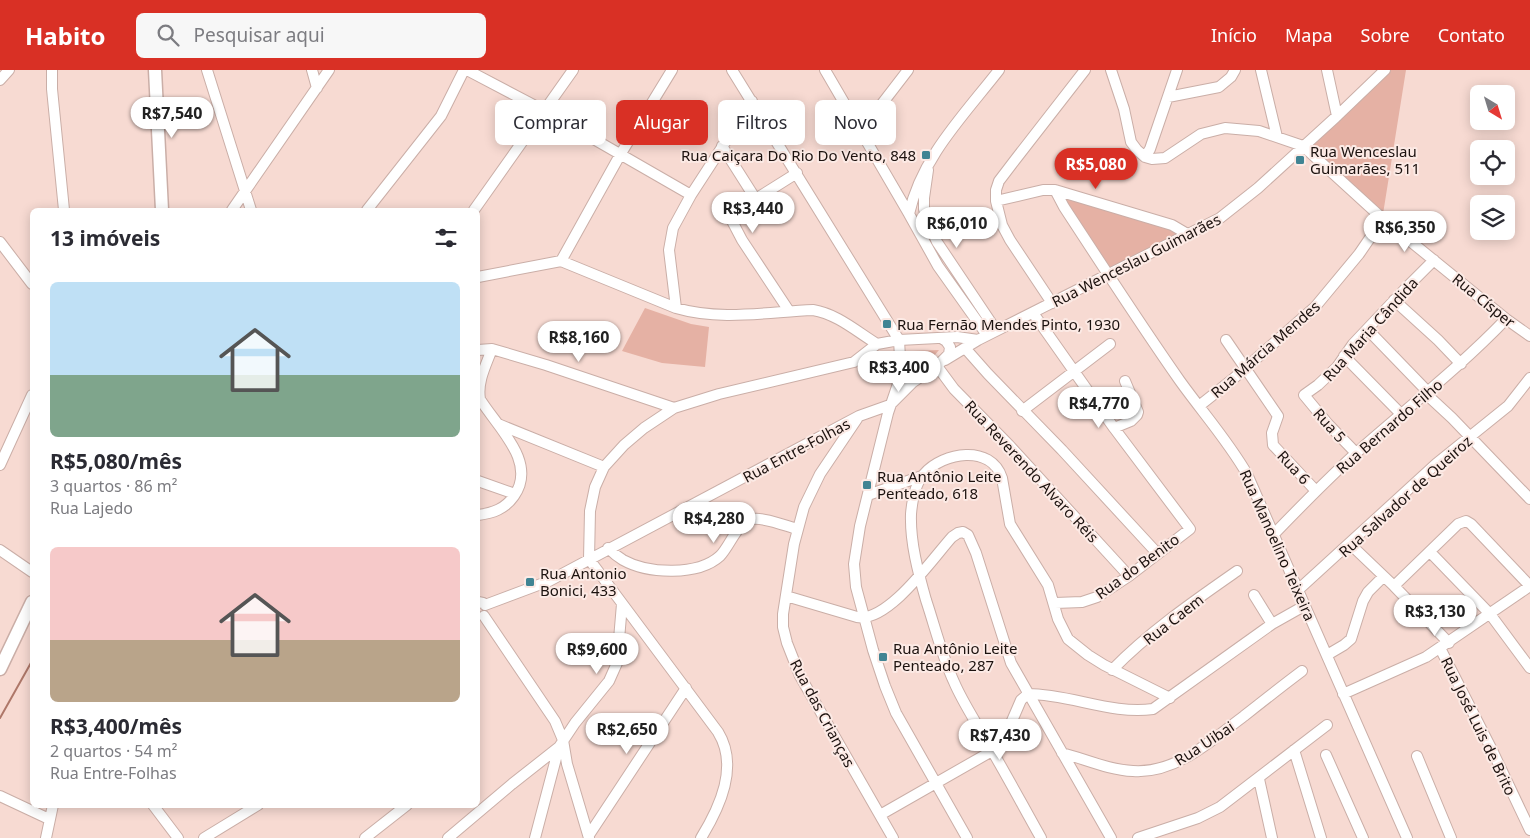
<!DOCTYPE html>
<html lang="pt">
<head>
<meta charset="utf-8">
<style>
	:root { --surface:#fff; --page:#f7f7f7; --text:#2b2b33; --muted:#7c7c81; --accent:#d93025 }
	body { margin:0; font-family:"Noto Sans",sans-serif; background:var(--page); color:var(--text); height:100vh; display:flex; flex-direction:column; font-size:19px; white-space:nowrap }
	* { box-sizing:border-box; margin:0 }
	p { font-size:16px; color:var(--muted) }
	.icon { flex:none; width:28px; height:28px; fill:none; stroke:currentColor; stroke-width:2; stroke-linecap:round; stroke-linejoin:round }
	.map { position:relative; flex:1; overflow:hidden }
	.side { position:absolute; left:30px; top:138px; width:450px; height:600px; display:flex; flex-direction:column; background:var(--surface); border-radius:8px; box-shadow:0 2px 12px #0003 }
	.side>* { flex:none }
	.guide { position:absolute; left:495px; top:30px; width:475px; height:45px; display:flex; gap:10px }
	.needle { width:32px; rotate:142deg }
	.controls { position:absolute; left:1470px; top:15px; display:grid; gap:10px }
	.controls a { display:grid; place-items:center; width:45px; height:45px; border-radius:8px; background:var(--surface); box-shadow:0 2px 12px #0003; font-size:25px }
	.price { position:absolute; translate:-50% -42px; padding:0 11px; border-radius:18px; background:#fff; color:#222; font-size:16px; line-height:32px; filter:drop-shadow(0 1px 2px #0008) }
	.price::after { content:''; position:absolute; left:50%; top:30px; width:15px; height:11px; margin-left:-8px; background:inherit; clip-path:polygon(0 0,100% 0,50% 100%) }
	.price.on { background:var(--accent); color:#fff }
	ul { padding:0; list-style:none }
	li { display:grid; align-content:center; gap:10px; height:265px; padding:0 20px }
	li span { display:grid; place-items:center; height:155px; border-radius:8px; color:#555 }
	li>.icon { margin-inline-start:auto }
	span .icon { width:90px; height:90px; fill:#fffc; stroke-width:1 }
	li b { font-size:21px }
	h2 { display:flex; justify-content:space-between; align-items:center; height:60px; padding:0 20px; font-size:21px }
	.chip { padding:0 18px; border-radius:8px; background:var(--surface); box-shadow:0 2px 12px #0003; font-size:18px; line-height:45px }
	.chip.on { background:var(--accent); color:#fff }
	header { display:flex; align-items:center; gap:30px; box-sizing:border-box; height:70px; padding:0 25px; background:var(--accent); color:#fff }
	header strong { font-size:24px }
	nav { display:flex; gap:28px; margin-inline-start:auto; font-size:18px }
	.search { width:350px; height:45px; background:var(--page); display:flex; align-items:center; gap:12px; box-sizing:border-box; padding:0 18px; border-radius:8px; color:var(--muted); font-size:19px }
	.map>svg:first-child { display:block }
	.green { fill:#e5b1a4 }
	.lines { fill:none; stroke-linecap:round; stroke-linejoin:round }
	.stream { stroke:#ae7769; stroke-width:2 }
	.minor-casing { stroke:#caaea7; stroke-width:12 }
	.major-casing { stroke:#caaea7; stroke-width:15 }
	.minor { stroke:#fff; stroke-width:10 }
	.major { stroke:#fff; stroke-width:12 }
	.poi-dot { fill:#408493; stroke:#fceae5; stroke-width:2 }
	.labels { text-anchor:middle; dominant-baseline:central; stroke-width:4; stroke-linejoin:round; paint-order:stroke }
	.poi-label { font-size:15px; fill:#1c120f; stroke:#fceae5; text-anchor:start }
	.street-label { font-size:15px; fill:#1c120f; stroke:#fceae5 }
</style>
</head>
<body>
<header>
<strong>Habito</strong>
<div class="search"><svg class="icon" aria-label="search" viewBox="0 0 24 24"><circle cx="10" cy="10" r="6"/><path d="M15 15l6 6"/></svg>Pesquisar aqui</div>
<nav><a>Início</a><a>Mapa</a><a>Sobre</a><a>Contato</a></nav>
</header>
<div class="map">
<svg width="1530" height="768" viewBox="0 0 1530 768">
	<rect width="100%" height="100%" fill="#f7dad2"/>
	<path class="green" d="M 1380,0 L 1406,0 L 1383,144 L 1303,76 Z
		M 1055,120 L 1189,165 L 1109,205 Z
		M 645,238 L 691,254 L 709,257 L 705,297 L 662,293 L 622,281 Z
		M 939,280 L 934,286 L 913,299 L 913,281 Z"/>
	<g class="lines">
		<path class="stream" d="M 0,648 L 32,591"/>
		<g class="minor-casing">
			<path id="minor" d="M 52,0 L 52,19 L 64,140
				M 207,0 L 251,140
				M 312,0 L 317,18
				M 467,0 L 545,41 L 691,125
				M 732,0 L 899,270 L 901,305 L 888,343 L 860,456 L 854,494 L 856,517 L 873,580 L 885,616 L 896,643 L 967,768
				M 825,0 L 909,144
				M 1111,0 L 1124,39 L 1131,72 L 1137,80 L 1145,87 L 1152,89 L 1165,88 L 1201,64 L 1225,58 L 1259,61 L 1303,76 L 1383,149 L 1506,249 L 1530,266
				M 1261,0 L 1277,67
				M 1327,0 L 1337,46
				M 0,10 L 9,0
				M 1168,27 L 1219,17 L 1231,7 L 1235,0
				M 861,61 L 908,0
				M 722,76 L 755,128
				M 1145,87 L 1150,79 L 1177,0
				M 928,100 L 924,128 L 924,139 L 928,152 L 937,172 L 996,260
				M 1055,120 L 1064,137 C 1102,195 1140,254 1180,311 C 1203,343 1228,371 1247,404 L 1407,768
				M 996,131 L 1043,120 L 1055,120 L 1172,155 L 1189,165
				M 232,140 L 329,0
				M 367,140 L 441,46 L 464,0
				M 474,140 L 573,0
				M 0,172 L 32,214
				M 561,191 L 620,85 L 672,0
				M 478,207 L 561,191 L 676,238 C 720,251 767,242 813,240 C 837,244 856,261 877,274
				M 1394,230 L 1438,270 L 1461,294
				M 1052,233 L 1010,170 L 1002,155 L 996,131 L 996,120 L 999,111 L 1015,90 L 1085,0
				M 676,238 L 669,180 L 673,158 L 691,125 L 752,31
				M 789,241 L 742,170 L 731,149 L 735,142 L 797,103
				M 1033,243 L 1114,358 L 1190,459 L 1129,506 L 1097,527 L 1082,532 L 1055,533
				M 1368,260 L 1427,321
				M 987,265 L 938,196 L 909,144 C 921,88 964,45 999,0
				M 1226,270 L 1278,346 L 1272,363 L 1273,375 L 1316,421
				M 965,278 L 988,304 L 1062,380 L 1157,483
				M 478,280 L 492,279 L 546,295 L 674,338
				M 1344,286 L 1401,344
				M 945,290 L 978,270 L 1220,148 L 1258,118 L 1337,46 L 1385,0
				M 937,296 L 954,319 L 1009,375 L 1129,506
				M 1425,323 L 1452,348 L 1530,429
				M 1199,336 L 1233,309 L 1315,237 L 1359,184 L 1383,149
				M 1022,341 L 1110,274
				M 857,349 L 820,404 L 804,437 L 794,474 L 783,544 L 783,557 L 787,573 L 800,606 L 893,768
				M 498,354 L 604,397
				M 1114,358 L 1131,351 L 1137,345 L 1138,342 L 1125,311
				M 1356,383 L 1328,354 L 1304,325 L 1318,315 L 1337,297 L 1353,274 L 1405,219 L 1434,190
				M 0,395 L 32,325
				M 478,411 L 515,424
				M 868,425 L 922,406
				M 478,445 C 493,443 505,439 514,426 C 538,392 497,357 480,329 C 477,312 486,295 492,279
				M 1274,464 C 1303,434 1332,404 1364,376 C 1412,334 1462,295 1506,249
				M 1350,474 L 1394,516 L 1449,573
				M 608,478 C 613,483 618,487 623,490 C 648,504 698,506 720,486 C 730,476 738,451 752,449 C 764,447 786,456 797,459
				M 0,480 L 32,502
				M 1430,482 L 1490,544 L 1530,598
				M 1394,516 L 1458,454 L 1466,451 L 1471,454 L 1530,516
				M 1298,520 L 1436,394 L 1508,336 L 1530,308
				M 1254,525 L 1272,554
				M 786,526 L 857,547 C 888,553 933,488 952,467 L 958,463 L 963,462 L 968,465 L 976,483 L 1011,593 L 1111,768
				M 478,532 L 483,533 L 485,535 L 549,511 L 859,346 L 890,335 L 913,312 L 937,296 L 949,284 L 950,277 L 946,271 L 941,268
				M 484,546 L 555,651 L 563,670 L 567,694 L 589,768
				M 1440,578 L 1492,680 L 1530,760
				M 1327,585 L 1344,575 L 1351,569 L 1363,531 L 1368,522 L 1383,507
				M 1112,600 C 1149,562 1194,531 1237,501
				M 1343,624 L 1426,587 L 1530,516
				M 1294,680 L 1321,768
				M 1062,683 C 1085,689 1109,700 1133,701 C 1176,704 1212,670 1244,646 C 1263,631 1282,616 1302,601
				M 1326,685 L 1363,768
				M 1417,686 L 1451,768
				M 1259,709 L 1272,768
				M 0,726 L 49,749
				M 153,735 L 178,768
				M 880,745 L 992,681 L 1005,667 L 1021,630 L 1028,624 C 1070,624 1112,645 1153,639 L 1272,554 L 1304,536
				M 589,765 L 686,618
				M 46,768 L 53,735
				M 204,768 L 258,735
				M 365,768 L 407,735
				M 448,768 L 512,714 L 559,677 L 575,653 L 609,611 L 617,593 L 622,534
				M 535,768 L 559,677
				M 701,768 C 720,737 739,696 718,662 L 589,489 L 590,441 L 595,417 L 604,397 L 624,375 L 644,358 L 674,338 L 719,324 L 854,292 L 877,274 L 899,270 L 957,267 L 978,270
				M 1041,768 C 1023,736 1006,704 987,672 C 976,652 963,633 954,612 C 942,586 935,557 926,530 C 918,502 910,472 911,444 C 912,432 915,414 924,404 C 943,382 991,374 1002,408 L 1010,454 L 1048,515 L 1058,549 L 1068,569 L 1088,585 L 1104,595 L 1170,628
				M 1138,768 L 1198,748 L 1220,737 L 1327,655"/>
		</g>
		<g class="major-casing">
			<path id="major" d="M 155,0 L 162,140
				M 0,599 L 32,532"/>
		</g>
		<use href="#minor" class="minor"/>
		<use href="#major" class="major"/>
	</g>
	<g class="poi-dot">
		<rect x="921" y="80" width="10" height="10" rx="2.5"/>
		<rect x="1295" y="85" width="10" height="10" rx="2.5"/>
		<rect x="882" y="249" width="10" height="10" rx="2.5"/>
		<rect x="862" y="410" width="10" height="10" rx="2.5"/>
		<rect x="525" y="507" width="10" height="10" rx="2.5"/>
		<rect x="878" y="582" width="10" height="10" rx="2.5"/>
	</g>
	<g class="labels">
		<g class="poi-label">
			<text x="1310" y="81">Rua Wenceslau<tspan x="1310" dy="17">Guimarães, 511</tspan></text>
			<text x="916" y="85" text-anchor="end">Rua Caiçara Do Rio Do Vento, 848</text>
			<text x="897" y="254">Rua Fernão Mendes Pinto, 1930</text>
			<text x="877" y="406">Rua Antônio Leite<tspan x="877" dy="17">Penteado, 618</tspan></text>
			<text x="540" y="503">Rua Antonio<tspan x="540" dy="17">Bonici, 433</tspan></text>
			<text x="893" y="578">Rua Antônio Leite<tspan x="893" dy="17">Penteado, 287</tspan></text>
		</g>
		<g class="street-label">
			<text transform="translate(1136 190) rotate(-27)">Rua Wenceslau Guimarães</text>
			<text transform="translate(1484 230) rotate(39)">Rua Císper</text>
			<text transform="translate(1370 259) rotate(-48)">Rua Maria Cândida</text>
			<text transform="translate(1265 279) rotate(-41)">Rua Márcia Mendes</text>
			<text transform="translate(1330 355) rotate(48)">Rua 5</text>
			<text transform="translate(1389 356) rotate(-41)">Rua Bernardo Filho</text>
			<text transform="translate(796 380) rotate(-28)">Rua Entre-Folhas</text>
			<text transform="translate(1294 397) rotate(47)">Rua 6</text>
			<text transform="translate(1032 401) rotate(47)">Rua Reverendo Alvaro Réis</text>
			<text transform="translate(1405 426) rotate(-42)">Rua Salvador de Queiroz</text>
			<text transform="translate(1278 475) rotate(66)">Rua Manoelino Teixeira</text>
			<text transform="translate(1137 496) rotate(-36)">Rua do Benito</text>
			<text transform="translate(1173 549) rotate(-38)">Rua Caem</text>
			<text transform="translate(823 643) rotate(62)">Rua das Crianças</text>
			<text transform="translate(1479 656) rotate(64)">Rua José Luis de Brito</text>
			<text transform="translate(1204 673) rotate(-33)">Rua Uibai</text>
		</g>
	</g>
</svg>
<div class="controls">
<a><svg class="needle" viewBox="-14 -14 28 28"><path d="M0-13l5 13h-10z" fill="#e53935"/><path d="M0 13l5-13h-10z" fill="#7c7c81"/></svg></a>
<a><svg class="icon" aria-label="locate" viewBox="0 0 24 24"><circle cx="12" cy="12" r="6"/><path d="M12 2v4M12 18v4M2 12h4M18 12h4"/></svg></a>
<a><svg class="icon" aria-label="layers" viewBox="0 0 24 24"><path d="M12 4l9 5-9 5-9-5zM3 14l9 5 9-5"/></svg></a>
</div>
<b class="price" style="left:172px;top:69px">R$7,540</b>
<b class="price on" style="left:1096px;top:120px">R$5,080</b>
<b class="price" style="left:753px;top:164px">R$3,440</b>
<b class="price" style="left:957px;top:179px">R$6,010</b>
<b class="price" style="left:1405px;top:183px">R$6,350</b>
<b class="price" style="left:579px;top:293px">R$8,160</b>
<b class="price" style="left:899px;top:323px">R$3,400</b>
<b class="price" style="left:1099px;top:359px">R$4,770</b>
<b class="price" style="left:714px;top:474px">R$4,280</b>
<b class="price" style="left:1435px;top:567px">R$3,130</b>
<b class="price" style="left:597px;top:605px">R$9,600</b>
<b class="price" style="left:627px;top:685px">R$2,650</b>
<b class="price" style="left:1000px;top:691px">R$7,430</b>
<div class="guide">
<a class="chip">Comprar</a>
<a class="chip on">Alugar</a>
<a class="chip">Filtros</a>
<a class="chip">Novo</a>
</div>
<section class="side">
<h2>13 imóveis<svg class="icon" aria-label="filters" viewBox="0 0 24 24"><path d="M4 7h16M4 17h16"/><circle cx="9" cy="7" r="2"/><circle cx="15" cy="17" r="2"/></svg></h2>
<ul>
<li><span style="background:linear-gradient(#bfe0f5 60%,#7fa58c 0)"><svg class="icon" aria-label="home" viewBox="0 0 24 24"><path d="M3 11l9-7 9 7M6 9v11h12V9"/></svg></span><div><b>R$5,080/mês</b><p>3 quartos · 86 m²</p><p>Rua Lajedo</p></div></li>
<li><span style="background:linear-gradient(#f6c9c9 60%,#b9a48a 0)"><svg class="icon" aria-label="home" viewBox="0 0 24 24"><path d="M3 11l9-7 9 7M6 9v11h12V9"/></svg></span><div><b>R$3,400/mês</b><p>2 quartos · 54 m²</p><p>Rua Entre-Folhas</p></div></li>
</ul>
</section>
</div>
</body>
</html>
